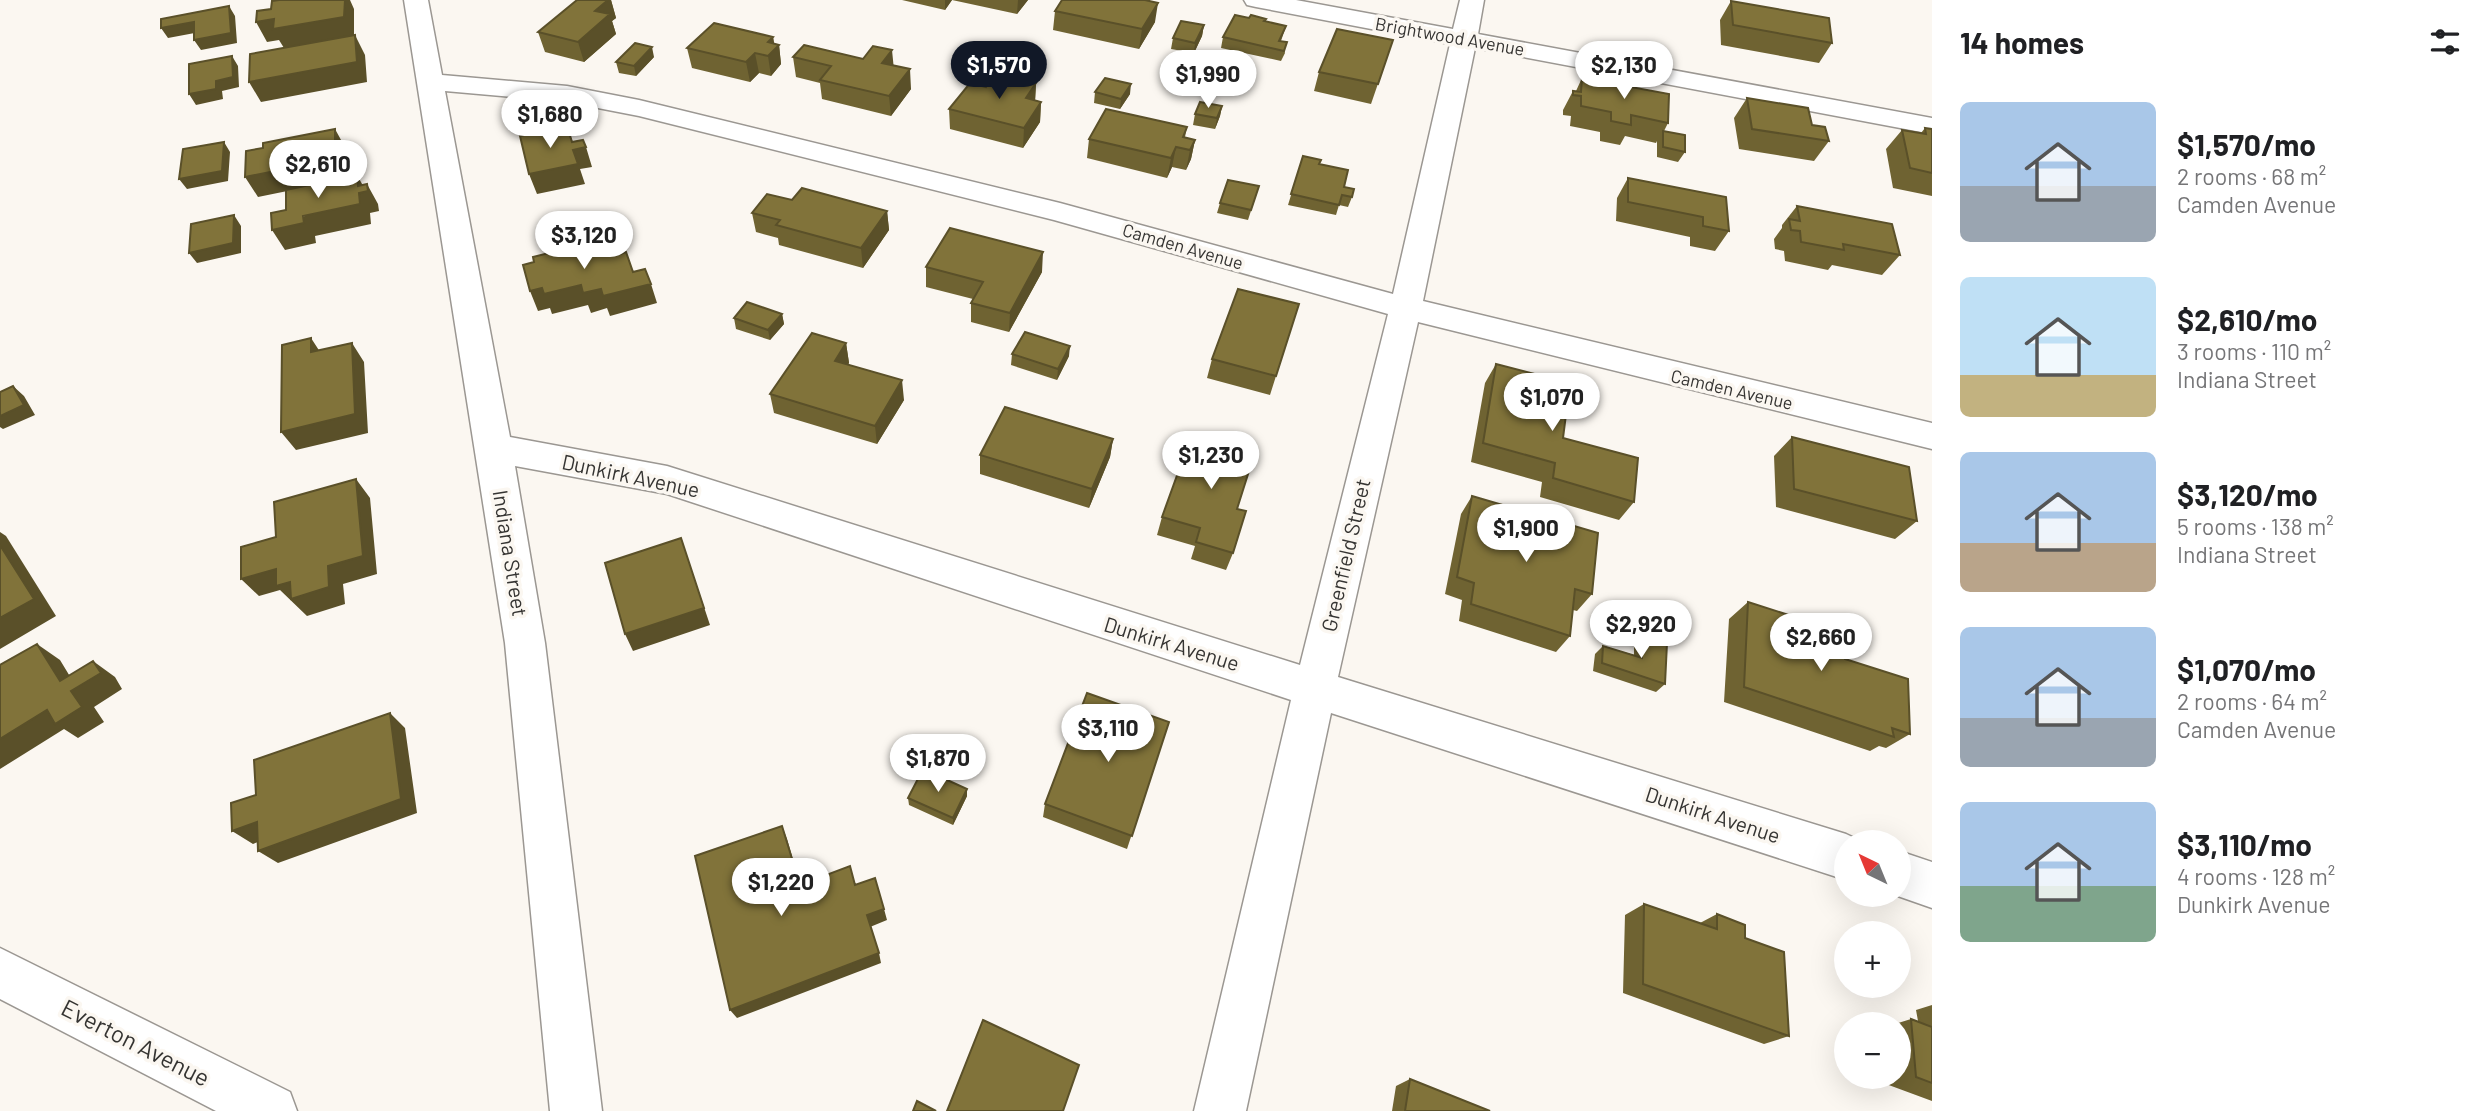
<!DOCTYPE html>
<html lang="en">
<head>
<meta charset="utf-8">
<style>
	:root { --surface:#fff; --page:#f2f2f2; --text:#202124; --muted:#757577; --accent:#111827 }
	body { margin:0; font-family:Barlow,sans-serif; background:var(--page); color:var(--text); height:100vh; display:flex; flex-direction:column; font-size:26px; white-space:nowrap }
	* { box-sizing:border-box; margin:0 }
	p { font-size:23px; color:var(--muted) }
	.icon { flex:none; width:38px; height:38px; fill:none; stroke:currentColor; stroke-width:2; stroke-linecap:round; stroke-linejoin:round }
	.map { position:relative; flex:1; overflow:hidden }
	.sheet { display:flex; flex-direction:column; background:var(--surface); width:560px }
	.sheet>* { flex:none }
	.needle { width:46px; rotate:317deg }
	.tools { position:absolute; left:1834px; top:830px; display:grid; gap:14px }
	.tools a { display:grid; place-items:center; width:77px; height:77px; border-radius:50%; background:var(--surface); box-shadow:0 7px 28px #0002; font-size:35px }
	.price { position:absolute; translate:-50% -60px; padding:0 16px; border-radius:24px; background:#fff; color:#222; font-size:23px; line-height:46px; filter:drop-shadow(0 2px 4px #0008) }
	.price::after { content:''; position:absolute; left:50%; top:42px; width:21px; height:16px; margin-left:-10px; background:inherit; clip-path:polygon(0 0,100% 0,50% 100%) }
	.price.on { background:var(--accent); color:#fff }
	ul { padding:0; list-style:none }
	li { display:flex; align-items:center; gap:21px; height:175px; padding:0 28px }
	li span { display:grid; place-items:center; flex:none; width:196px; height:140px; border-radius:10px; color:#555 }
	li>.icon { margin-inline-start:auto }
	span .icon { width:84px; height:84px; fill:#fffc; stroke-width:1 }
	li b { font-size:30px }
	h2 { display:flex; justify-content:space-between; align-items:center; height:84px; padding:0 28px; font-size:30px }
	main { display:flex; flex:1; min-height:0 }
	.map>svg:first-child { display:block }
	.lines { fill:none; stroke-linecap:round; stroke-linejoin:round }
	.street-casing { stroke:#9b9792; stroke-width:3 }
	.street { fill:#fff; fill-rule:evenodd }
	.wall { fill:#6f6332 }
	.shaded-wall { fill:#5a5029 }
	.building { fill:#81733a; stroke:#5a5029; stroke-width:2 }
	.labels { text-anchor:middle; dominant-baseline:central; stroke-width:7; stroke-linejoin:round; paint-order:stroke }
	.far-street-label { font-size:18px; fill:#353432; stroke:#fbf7f1 }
	.street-label { font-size:21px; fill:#353432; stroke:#fbf7f1 }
	.near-street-label { font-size:24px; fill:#353432; stroke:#fbf7f1 }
</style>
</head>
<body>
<main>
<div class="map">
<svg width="1932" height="1111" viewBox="0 0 1932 1111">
	<rect width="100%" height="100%" fill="#fbf7f1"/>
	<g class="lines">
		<g class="street-casing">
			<path id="street" d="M 404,0 L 428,0 L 442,75 L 567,86 L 639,100 L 1060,203 L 1393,294 L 1450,44 L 1256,7 L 1247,5 L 1244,0 L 1296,0 L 1453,29 L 1460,0 L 1484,0 L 1478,34 L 1932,118 L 1932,134 L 1475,48 L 1423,301 L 1932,423 L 1932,449 L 1418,322 L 1338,677 L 1846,834 L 1863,842 L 1846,842 L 1846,880 L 1331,713 L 1246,1111 L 1194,1111 L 1291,700 L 667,494 L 515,466 L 545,643 L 602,1111 L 550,1111 L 505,643 ZM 445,91 L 567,102 L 639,116 L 1054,220 L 1388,314 L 1300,665 L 667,466 L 510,437 Z
				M 1899,851 L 1932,862 L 1932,908 L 1892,894 L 1899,894 Z
				M 0,948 L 290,1092 L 297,1111 L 216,1111 L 0,999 Z"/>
		</g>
		<use href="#street" class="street"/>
	</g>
	<path class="wall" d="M 577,0 L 611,0 L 616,18 L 612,21 L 616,34 L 584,62 L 545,52 L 538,32 Z
		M 902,0 L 1028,0 L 1017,14 L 952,0 L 945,10 Z
		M 1731,1 L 1832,43 L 1819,63 L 1721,45 L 1720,20 Z
		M 1055,11 L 1155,22 L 1139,49 L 1053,30 Z
		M 1265,21 L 1286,26 L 1281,41 L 1285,53 L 1281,61 L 1221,48 L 1223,37 Z
		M 1204,25 L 1202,36 L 1194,53 L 1171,49 L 1173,38 Z
		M 773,37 L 774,44 L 779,45 L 781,64 L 771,76 L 759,73 L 750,82 L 692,68 L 687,48 Z
		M 1393,40 L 1371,104 L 1314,91 L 1319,72 Z
		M 654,57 L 636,76 L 619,73 L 616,62 Z
		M 793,57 L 893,65 L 911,89 L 891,116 L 822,99 L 820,83 L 796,77 Z
		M 1582,78 L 1668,123 L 1664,131 L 1685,152 L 1678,162 L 1657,157 L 1657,141 L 1656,143 L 1625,136 L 1620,145 L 1600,141 L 1600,132 L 1570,126 L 1571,116 L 1563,115 L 1563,110 L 1573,91 L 1576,91 Z
		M 1036,83 L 1035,100 L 1041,102 L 1040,122 L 1023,148 L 950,129 L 949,109 L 986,87 Z
		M 1095,92 L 1130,94 L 1120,109 L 1094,103 Z
		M 1747,98 L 1812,125 L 1829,141 L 1814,161 L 1739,149 L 1734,118 Z
		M 1222,106 L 1220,116 L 1215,129 L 1193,125 L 1195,114 Z
		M 1187,127 L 1185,137 L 1195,140 L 1191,159 L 1186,170 L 1172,167 L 1167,178 L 1087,158 L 1089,139 Z
		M 1925,128 L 1932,129 L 1932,196 L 1893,188 L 1886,149 L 1902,130 L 1921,133 Z
		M 1303,156 L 1319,164 L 1344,187 L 1352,197 L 1348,207 L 1339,205 L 1336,215 L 1288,205 Z
		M 1628,178 L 1726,197 L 1729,231 L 1715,251 L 1690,246 L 1690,237 L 1616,221 L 1617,198 Z
		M 1259,186 L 1248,220 L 1217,213 L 1220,203 Z
		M 792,200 L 887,211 L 889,230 L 863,268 L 779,245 L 778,238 L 756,232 L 752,213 Z
		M 1797,206 L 1900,255 L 1882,275 L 1832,265 L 1828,270 L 1785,261 L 1784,251 L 1775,249 L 1774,239 L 1782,228 L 1782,225 Z
		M 926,267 L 1042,272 L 1009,332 L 971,322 L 971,303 L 973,299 L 926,287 Z
		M 782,314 L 784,324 L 770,340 L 736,329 L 734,318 Z
		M 846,343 L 849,363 L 847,365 L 904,400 L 877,444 L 774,413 L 770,394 Z
		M 1012,354 L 1069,356 L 1057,380 L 1011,365 Z
		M 1212,359 L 1276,376 L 1270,395 L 1207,378 Z
		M 1496,364 L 1563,438 L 1634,502 L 1619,520 L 1540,497 L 1542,482 L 1471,462 L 1485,383 Z
		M 1792,437 L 1917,521 L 1895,539 L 1776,507 L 1774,456 Z
		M 1113,439 L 1110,457 L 1089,508 L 980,474 L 980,455 Z
		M 1472,496 L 1592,594 L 1577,611 L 1573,610 L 1570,636 L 1556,652 L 1459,621 L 1462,600 L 1445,594 L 1461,514 Z
		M 1237,509 L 1233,553 L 1226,570 L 1191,559 L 1195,546 L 1157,535 L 1162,517 Z
		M 1748,602 L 1845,659 L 1910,734 L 1886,748 L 1879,746 L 1870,751 L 1724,702 L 1729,619 Z
		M 1643,636 L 1665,684 L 1656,692 L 1593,671 L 1595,654 L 1603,646 L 1634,655 L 1634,645 Z
		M 1169,722 L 1127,849 L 1043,817 L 1045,804 Z
		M 967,789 L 967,796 L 953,825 L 909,805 L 908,798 Z
		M 1644,904 L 1700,923 L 1717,914 L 1745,938 L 1789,1036 L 1764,1044 L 1623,993 L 1625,915 Z
		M 1932,1005 L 1932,1101 L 1886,1084 L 1886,1076 L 1899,1076 L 1899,1024 L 1895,1024 L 1911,1019 L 1918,1021 L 1916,1010 Z
		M 1410,1079 L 1490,1111 L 1392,1111 L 1396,1086 Z"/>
	<path class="shaded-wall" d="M 345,0 L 350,0 L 354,9 L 354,37 L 284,48 L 279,40 L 267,42 L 256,22 Z
		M 608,0 L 611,0 L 616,18 L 612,21 L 616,34 L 584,62 L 578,42 L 595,11 Z
		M 945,0 L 952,0 L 945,10 Z
		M 1018,0 L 1028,0 L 1017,14 Z
		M 1158,3 L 1155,22 L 1139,49 L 1142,29 Z
		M 229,6 L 235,16 L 237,43 L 201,50 L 194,40 Z
		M 194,22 L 200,32 L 168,38 L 161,28 Z
		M 1204,25 L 1202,36 L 1194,53 L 1195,43 Z
		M 355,35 L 365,55 L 367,82 L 261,102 L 249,82 Z
		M 773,37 L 775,48 L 779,45 L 781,64 L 771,76 L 768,56 L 768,42 Z
		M 652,47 L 654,57 L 636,76 L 634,66 Z
		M 892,50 L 894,70 L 882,63 Z
		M 755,53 L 759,73 L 750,82 L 746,62 Z
		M 232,56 L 238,66 L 239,87 L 222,91 L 223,99 L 196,105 L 189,94 L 216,81 Z
		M 910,69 L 911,89 L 891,116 L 889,96 Z
		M 1036,83 L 1035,103 L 1026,98 Z
		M 1131,84 L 1130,94 L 1120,109 L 1121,99 Z
		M 1041,102 L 1040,122 L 1023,148 L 1024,128 Z
		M 1222,106 L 1220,116 L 1215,129 L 1217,118 Z
		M 567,126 L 575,149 L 586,147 L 592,167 L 580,169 L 585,184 L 537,194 L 529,174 Z
		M 335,129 L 346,149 L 346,179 L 258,197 L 245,177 Z
		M 1195,140 L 1191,159 L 1186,170 L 1190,150 Z
		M 224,142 L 230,152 L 228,181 L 187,189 L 179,179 Z
		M 1176,147 L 1172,167 L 1167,178 L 1171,158 Z
		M 357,175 L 366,191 L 367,184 L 378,204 L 379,211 L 370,213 L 371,224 L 315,236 L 316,243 L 285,250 L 272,230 L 359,193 Z
		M 887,211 L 889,230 L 863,268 L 861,248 Z
		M 234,215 L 241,226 L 241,253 L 197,263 L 189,253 Z
		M 1043,252 L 1042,272 L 1009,332 L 1010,313 Z
		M 651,284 L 657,303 L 610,316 L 607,308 L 591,313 L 588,305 L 552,314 L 550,308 L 538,311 L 530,291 L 542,288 L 581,285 L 601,289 Z
		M 782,314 L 784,324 L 770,340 L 768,330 Z
		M 311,338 L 324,358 L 311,352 Z
		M 352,343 L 364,362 L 368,433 L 296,450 L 281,432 Z
		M 846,343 L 849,363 L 837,380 L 835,361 Z
		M 1070,346 L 1069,356 L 1057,380 L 1058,369 Z
		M 902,380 L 904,400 L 877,444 L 875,426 Z
		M 13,386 L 24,396 L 35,415 L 3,429 L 0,427 L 0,416 Z
		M 1113,439 L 1110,457 L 1089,508 L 1092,489 Z
		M 356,479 L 370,498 L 377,574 L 343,584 L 345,604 L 307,616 L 280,590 L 259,596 L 241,579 L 276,569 L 290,582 L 328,566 Z
		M 0,532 L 6,536 L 56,616 L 0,649 Z
		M 681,538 L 710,625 L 633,651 L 625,634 Z
		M 37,644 L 60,660 L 77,688 L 93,661 L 115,677 L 122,689 L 94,707 L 104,722 L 78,738 L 64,729 L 0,769 L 0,739 L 60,681 Z
		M 390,713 L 405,728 L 417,813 L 278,863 L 258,851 Z
		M 967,789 L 967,796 L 953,825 L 953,818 Z
		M 257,822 L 276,835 L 253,844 L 232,831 Z
		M 782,826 L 787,839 L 804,897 L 800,885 Z
		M 884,909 L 887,920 L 870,927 L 867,915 Z
		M 879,953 L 881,963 L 737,1018 L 730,1010 Z"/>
	<path class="building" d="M 279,0 L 345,0 L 344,17 L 273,29 L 274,19 L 256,22 L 257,11 L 271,9 L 272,1 Z
		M 577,0 L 608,0 L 595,11 L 610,14 L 578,42 L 538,32 Z
		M 1062,0 L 1145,0 L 1158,3 L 1142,29 L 1055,11 Z
		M 1731,1 L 1829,18 L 1832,43 L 1733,25 Z
		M 229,6 L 231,33 L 194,40 L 194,22 L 161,28 L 161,19 Z
		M 1235,15 L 1249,18 L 1251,15 L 1266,19 L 1264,21 L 1286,26 L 1279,41 L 1287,42 L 1284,51 L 1223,37 Z
		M 1181,21 L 1204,25 L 1195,43 L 1173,38 Z
		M 714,23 L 773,37 L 768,42 L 779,45 L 768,56 L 755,53 L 746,62 L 687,48 Z
		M 1337,29 L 1393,40 L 1378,84 L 1319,72 Z
		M 355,35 L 357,62 L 249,82 L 250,54 Z
		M 635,43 L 652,47 L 634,66 L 616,62 Z
		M 804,45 L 863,59 L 873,46 L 892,50 L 882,63 L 910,69 L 889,96 L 820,80 L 831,66 L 793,57 Z
		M 232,56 L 233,77 L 216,81 L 216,89 L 189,94 L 189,64 Z
		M 996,73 L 1036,83 L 1026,98 L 1041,102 L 1024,128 L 949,109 L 970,83 L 986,87 Z
		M 1105,78 L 1131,84 L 1121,99 L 1095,92 Z
		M 1582,78 L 1669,94 L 1668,123 L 1631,115 L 1631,125 L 1611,121 L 1611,112 L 1581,106 L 1581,96 L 1573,95 L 1573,91 L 1581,92 Z
		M 1747,98 L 1808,108 L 1812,125 L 1825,127 L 1829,141 L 1752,129 Z
		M 1200,102 L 1222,106 L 1217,118 L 1195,114 Z
		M 1106,109 L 1187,127 L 1183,137 L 1195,140 L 1190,150 L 1176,147 L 1171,158 L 1089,139 Z
		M 567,126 L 572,142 L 583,140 L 586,147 L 573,150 L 578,164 L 529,174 L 520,136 Z
		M 1925,128 L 1932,129 L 1932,173 L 1910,168 L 1902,130 L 1926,134 Z
		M 335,129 L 335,159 L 245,177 L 246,151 L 263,148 L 263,143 Z
		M 1663,131 L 1685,135 L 1685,152 L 1663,147 Z
		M 224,142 L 222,171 L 179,179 L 183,149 Z
		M 1303,156 L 1321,160 L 1319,164 L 1348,170 L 1344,187 L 1354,189 L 1352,197 L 1342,195 L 1339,205 L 1291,194 Z
		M 357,175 L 358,186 L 367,184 L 368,191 L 359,193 L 360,204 L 303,216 L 304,223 L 272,230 L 271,213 L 286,210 L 286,190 Z
		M 1628,178 L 1726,197 L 1729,231 L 1703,226 L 1703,217 L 1628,202 Z
		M 1228,180 L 1259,186 L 1251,210 L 1220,203 Z
		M 802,188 L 887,211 L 861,248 L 776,225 L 780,220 L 752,213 L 767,194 L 792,200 Z
		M 1797,206 L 1892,224 L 1900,255 L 1843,244 L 1844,250 L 1801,242 L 1800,231 L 1791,230 L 1789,219 L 1800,221 Z
		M 234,215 L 233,243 L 189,253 L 191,224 Z
		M 950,228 L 1043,252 L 1010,313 L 971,303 L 983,282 L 926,267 Z
		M 589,243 L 592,253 L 614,247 L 617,255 L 626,252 L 633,272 L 645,269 L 651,284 L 603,296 L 601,289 L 583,293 L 581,285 L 544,294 L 542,288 L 530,291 L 523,265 L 534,262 L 533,257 Z
		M 1238,289 L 1299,304 L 1276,376 L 1212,359 Z
		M 747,302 L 782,314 L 768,330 L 734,318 Z
		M 1025,332 L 1070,346 L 1058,369 L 1012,354 Z
		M 812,333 L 846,343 L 835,361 L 902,380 L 875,426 L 770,394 Z
		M 311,338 L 311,352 L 352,343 L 355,414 L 281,432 L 282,345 Z
		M 1496,364 L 1570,383 L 1563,438 L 1638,458 L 1634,502 L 1553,478 L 1555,463 L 1483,443 Z
		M 13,386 L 24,405 L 0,416 L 0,392 Z
		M 1005,407 L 1113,439 L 1092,489 L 980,455 Z
		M 1192,434 L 1255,452 L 1237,509 L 1246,511 L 1233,553 L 1196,542 L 1200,528 L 1162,517 Z
		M 1792,437 L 1909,467 L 1917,521 L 1794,489 Z
		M 356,479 L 363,556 L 328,566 L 329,587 L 291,599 L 290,582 L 276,586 L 276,569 L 241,579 L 241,547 L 276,537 L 274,502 Z
		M 1472,496 L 1598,533 L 1592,594 L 1575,589 L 1570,636 L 1471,604 L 1474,583 L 1457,577 Z
		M 681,538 L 704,608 L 625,634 L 605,563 Z
		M 0,545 L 34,599 L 0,618 Z
		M 1748,602 L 1845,633 L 1845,659 L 1908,679 L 1910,734 L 1892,728 L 1894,737 L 1744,687 Z
		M 1643,636 L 1667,643 L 1665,684 L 1602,663 L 1603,646 L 1642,658 Z
		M 37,644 L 60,681 L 93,661 L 101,673 L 71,691 L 82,707 L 55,724 L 47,710 L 0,739 L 0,665 Z
		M 1087,693 L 1169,722 L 1132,836 L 1045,804 Z
		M 390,713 L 401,799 L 258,851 L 257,822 L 232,831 L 231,803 L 256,795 L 254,760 Z
		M 923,769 L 967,789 L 953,818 L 908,798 Z
		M 782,826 L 800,885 L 850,866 L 855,885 L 875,878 L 884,909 L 867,915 L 879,953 L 730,1010 L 695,856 Z
		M 1644,904 L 1717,929 L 1717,914 L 1745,925 L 1745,938 L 1784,952 L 1789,1036 L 1643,984 Z
		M 1911,1019 L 1932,1027 L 1932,1083 L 1916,1077 Z
		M 983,1020 L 1079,1065 L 1063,1111 L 947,1111 Z
		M 1410,1079 L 1490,1111 L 1405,1111 Z
		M 917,1101 L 936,1111 L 913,1111 Z"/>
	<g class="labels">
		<g class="far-street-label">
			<text transform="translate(1450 36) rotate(10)">Brightwood Avenue</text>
			<text transform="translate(1183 246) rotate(16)">Camden Avenue</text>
			<text transform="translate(1732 389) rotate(13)">Camden Avenue</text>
		</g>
		<g class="street-label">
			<text transform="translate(631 475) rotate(12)">Dunkirk Avenue</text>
			<text transform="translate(511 553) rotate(81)">Indiana Street</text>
			<text transform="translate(1345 555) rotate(-77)">Greenfield Street</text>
			<text transform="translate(1172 643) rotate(17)">Dunkirk Avenue</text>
			<text transform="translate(1713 814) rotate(18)">Dunkirk Avenue</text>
		</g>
		<g class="near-street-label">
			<text transform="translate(136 1042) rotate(27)">Everton Avenue</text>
		</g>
	</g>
</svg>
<div class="tools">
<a><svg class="needle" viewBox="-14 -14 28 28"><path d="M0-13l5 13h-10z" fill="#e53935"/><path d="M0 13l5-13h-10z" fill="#757577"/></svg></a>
<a>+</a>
<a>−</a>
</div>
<b class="price on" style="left:999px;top:101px">$1,570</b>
<b class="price" style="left:1624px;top:101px">$2,130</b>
<b class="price" style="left:1208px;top:110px">$1,990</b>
<b class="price" style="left:550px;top:150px">$1,680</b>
<b class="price" style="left:318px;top:200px">$2,610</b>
<b class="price" style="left:584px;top:271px">$3,120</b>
<b class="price" style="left:1552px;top:433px">$1,070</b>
<b class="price" style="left:1211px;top:491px">$1,230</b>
<b class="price" style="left:1526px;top:564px">$1,900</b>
<b class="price" style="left:1641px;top:660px">$2,920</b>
<b class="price" style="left:1821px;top:673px">$2,660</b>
<b class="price" style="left:1108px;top:764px">$3,110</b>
<b class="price" style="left:938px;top:794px">$1,870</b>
<b class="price" style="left:781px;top:918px">$1,220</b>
</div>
<section class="sheet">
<h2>14 homes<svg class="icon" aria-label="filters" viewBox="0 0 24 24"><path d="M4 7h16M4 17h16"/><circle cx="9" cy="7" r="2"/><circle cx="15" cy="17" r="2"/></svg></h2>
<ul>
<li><span style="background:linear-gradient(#a9c7e8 60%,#9aa5b1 0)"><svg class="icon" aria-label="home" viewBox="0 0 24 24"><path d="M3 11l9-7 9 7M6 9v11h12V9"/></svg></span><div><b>$1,570/mo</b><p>2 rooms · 68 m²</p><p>Camden Avenue</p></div></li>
<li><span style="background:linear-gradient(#bfe0f5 70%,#c2b280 0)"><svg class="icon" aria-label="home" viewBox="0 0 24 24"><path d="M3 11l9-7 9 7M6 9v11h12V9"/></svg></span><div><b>$2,610/mo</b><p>3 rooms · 110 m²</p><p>Indiana Street</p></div></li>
<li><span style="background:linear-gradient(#a9c7e8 65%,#b9a48a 0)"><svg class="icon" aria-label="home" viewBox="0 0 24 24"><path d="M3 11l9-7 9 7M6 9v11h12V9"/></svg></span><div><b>$3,120/mo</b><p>5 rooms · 138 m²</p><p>Indiana Street</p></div></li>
<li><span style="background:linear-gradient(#a9c7e8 65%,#9aa5b1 0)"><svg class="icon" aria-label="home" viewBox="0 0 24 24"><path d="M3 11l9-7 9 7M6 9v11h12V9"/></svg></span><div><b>$1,070/mo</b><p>2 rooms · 64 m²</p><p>Camden Avenue</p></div></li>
<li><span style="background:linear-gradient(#a9c7e8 60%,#7fa58c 0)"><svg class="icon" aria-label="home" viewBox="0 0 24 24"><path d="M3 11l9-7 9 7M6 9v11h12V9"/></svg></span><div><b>$3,110/mo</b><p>4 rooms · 128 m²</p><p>Dunkirk Avenue</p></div></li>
</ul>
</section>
</main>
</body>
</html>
